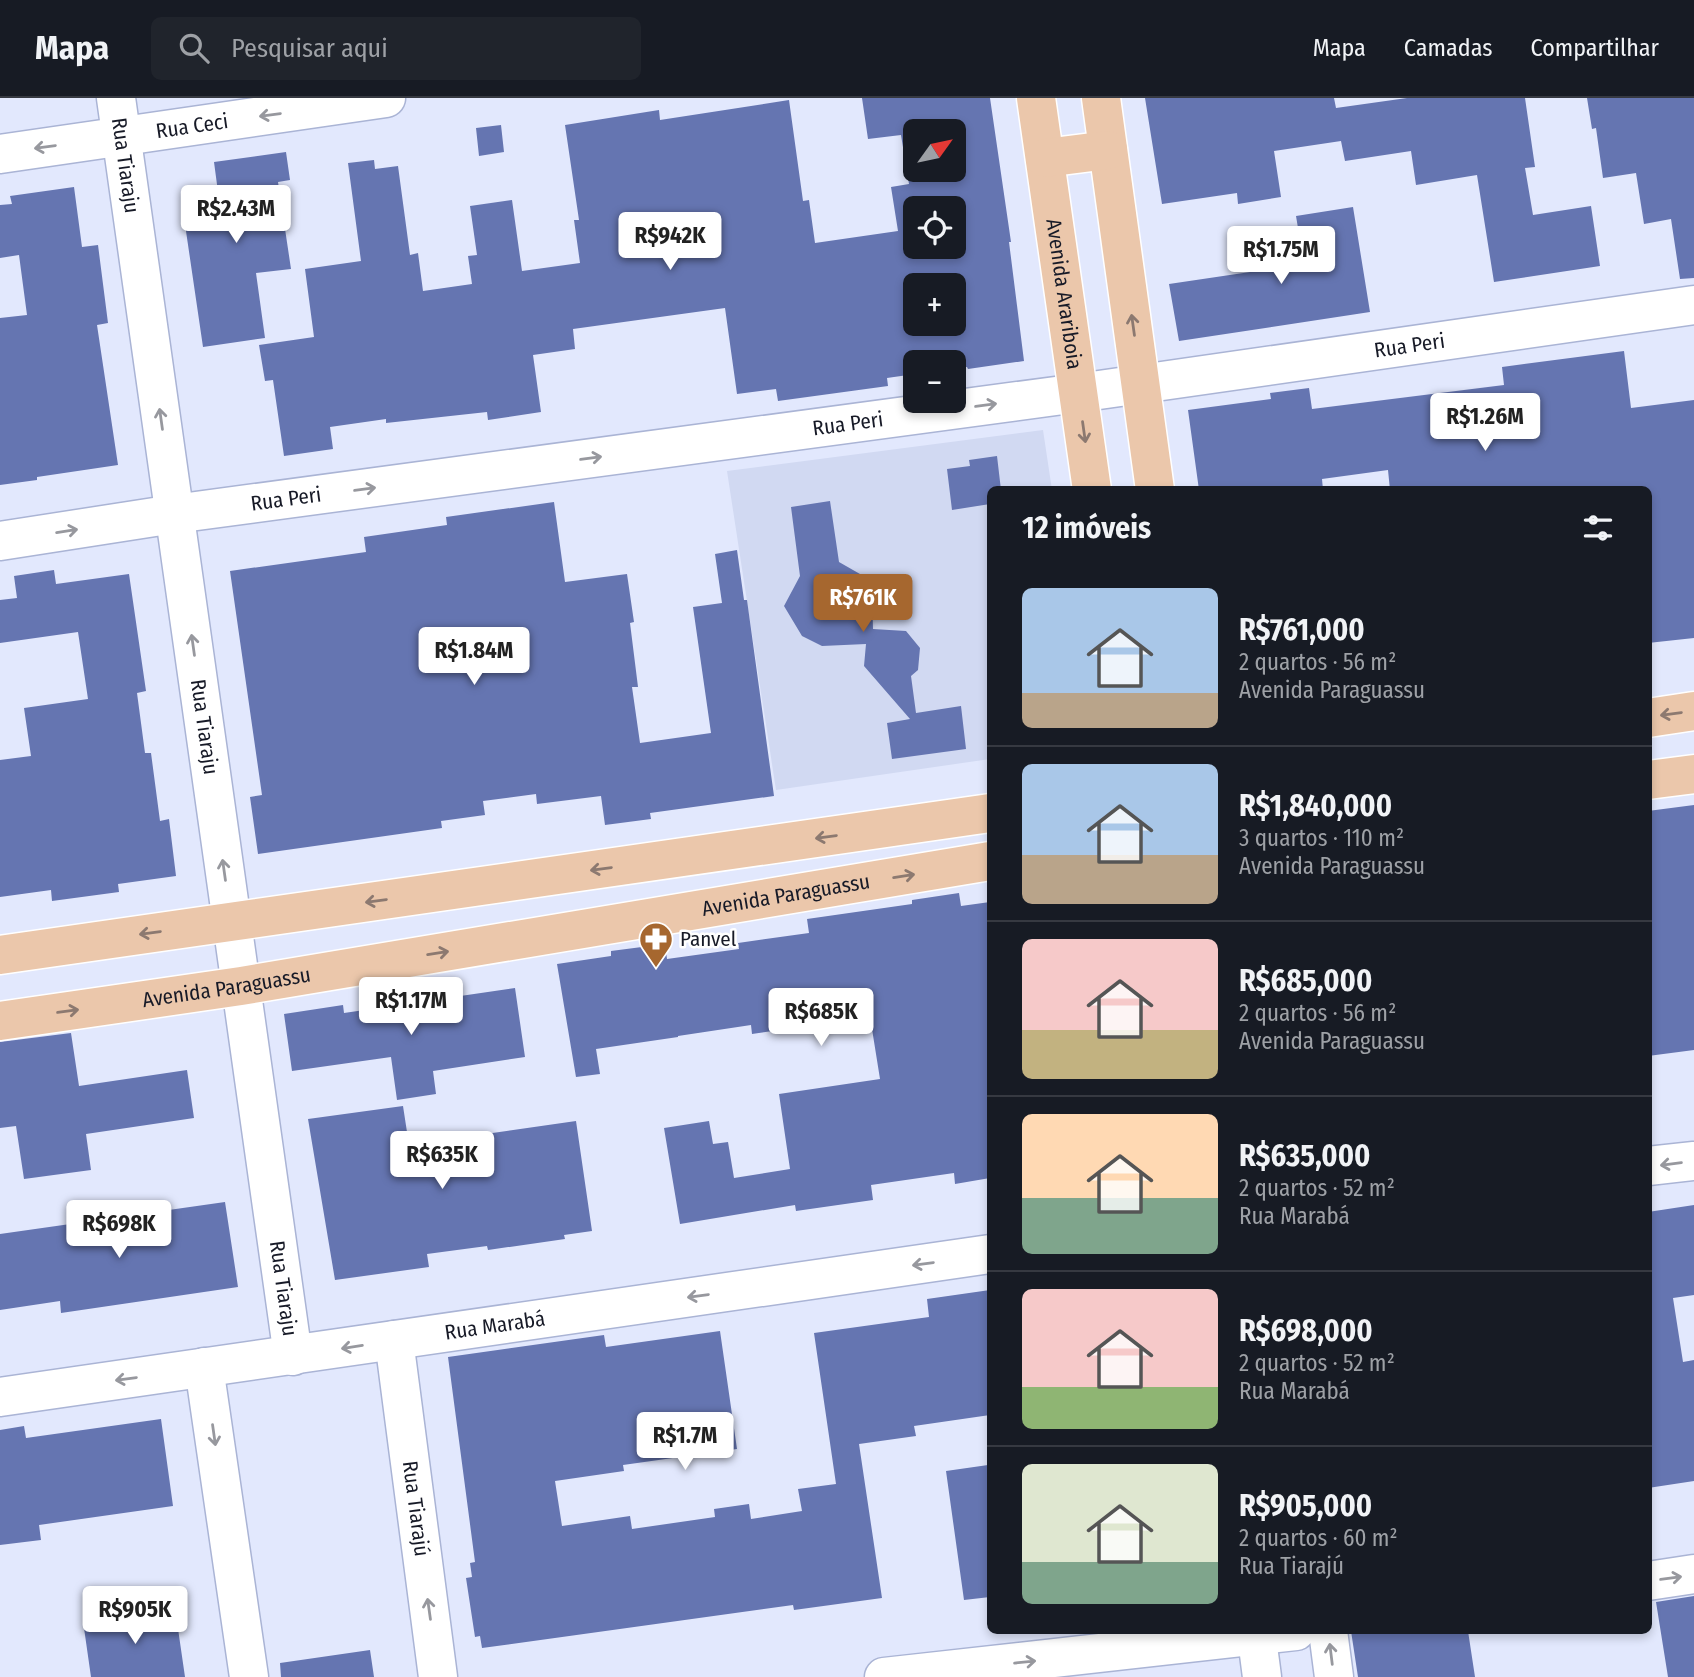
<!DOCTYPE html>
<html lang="pt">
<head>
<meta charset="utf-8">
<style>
	:root { --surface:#171b24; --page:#20242c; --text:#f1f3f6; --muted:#9ea1a6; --line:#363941; --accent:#a6672f }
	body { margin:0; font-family:"Fira Sans Condensed",sans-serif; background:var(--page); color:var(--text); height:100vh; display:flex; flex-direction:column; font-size:26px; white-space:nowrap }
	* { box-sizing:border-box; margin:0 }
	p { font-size:23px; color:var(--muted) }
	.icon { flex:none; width:38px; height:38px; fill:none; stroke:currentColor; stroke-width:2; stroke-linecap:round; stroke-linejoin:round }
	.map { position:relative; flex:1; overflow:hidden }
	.panel { position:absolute; left:987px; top:388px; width:665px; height:1148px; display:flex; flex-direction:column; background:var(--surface); border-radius:10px; box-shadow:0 4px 10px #0003 }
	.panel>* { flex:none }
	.needle { width:46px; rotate:57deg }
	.buttons { position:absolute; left:903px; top:21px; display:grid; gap:14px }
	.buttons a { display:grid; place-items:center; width:63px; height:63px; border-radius:10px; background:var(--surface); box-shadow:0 4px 10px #0003; font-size:35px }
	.price { position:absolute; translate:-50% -60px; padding:0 16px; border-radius:7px; background:#fff; color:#222; font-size:23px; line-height:46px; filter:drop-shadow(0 2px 4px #0008) }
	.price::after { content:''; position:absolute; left:50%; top:42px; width:21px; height:16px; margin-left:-10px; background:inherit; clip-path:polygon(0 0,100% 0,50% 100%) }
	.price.on { background:var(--accent); color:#fff }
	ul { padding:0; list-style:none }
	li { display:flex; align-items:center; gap:21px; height:175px; padding:0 35px }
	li+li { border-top:2px solid var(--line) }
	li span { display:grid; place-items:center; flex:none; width:196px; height:140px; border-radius:10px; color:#555 }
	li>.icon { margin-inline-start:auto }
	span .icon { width:84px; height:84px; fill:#fffc; stroke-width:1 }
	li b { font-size:30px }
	h2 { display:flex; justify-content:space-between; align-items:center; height:84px; padding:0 35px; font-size:30px }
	header { display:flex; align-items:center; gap:42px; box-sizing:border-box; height:98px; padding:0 35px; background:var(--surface); border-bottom:2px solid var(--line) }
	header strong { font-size:33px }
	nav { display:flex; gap:38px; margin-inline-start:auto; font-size:24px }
	.search { width:490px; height:63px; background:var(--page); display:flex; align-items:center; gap:18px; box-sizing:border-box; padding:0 24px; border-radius:10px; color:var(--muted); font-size:26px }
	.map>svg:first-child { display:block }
	.built { fill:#d1d9f2 }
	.building { fill:#6575b1; fill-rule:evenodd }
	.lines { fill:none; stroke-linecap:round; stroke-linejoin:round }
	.minor-casing { stroke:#aab4d5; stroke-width:41 }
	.major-casing { stroke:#fff; stroke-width:41 }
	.minor { stroke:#fff; stroke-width:38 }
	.major { stroke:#ebc7ab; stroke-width:38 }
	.oneway { stroke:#97989e }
	.oneway2 { stroke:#8c7970 }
	.labels { text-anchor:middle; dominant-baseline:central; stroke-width:5; stroke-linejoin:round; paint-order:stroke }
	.street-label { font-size:21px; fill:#171a27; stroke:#fff }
	.poi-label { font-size:21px; fill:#171a27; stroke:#fff; text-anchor:start }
</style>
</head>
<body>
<header>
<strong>Mapa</strong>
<div class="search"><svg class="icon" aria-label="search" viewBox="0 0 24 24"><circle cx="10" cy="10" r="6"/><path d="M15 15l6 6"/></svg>Pesquisar aqui</div>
<nav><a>Mapa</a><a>Camadas</a><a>Compartilhar</a></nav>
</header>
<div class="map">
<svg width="1694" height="1579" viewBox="0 0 1694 1579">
	<rect width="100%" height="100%" fill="#e2e8fd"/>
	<path class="built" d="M 1043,332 L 1052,392 L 990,392 L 990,661 L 776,692 L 727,373 Z"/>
	<path class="building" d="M 862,0 L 990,0 L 1011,144 L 1009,144 L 1024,263 L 968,271 L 967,269 L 954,270 L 954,264 L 915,264 L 915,276 L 887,280 L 888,288 L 778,303 L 776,291 L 737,296 L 725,210 L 573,231 L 575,251 L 533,257 L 541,314 L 488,322 L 487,314 L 386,325 L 386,321 L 330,329 L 333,351 L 284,358 L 273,282 L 265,283 L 259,247 L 314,239 L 305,171 L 361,163 L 348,65 L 374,62 L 375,71 L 398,68 L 410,157 L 418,155 L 423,193 L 472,186 L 468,158 L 477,157 L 470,108 L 512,102 L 522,173 L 580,165 L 574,122 L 579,122 L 565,27 L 659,12 L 660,22 L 789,2 L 803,103 L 809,102 L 815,145 L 898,133 L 891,89 L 909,86 L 901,37 L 868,41 ZM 915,33 L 954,33 L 954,72 L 915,72 ZM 915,110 L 954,110 L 954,149 L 915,149 ZM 915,187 L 954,187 L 954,226 L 915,226 Z
		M 1145,0 L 1334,0 L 1336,10 L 1407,0 L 1525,0 L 1535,69 L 1525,70 L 1533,117 L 1591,108 L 1600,168 L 1494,184 L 1477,77 L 1416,87 L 1411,53 L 1345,63 L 1341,43 L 1274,53 L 1281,99 L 1238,106 L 1237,95 L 1162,106 Z
		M 1587,0 L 1694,0 L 1694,180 L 1680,181 L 1671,121 L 1644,126 L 1636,75 L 1603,80 L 1596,30 L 1592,31 Z
		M 501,27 L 504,54 L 479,58 L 476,30 Z
		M 286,54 L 290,82 L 278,84 L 291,171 L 256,175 L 265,240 L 203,249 L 181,99 L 218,94 L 214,64 Z
		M 74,89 L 82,149 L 98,147 L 108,225 L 97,227 L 118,367 L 37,379 L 37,382 L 0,387 L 0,220 L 27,217 L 19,157 L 0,160 L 0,107 L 12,106 L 10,98 Z
		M 1353,109 L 1370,214 L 1179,243 L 1169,186 L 1304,166 L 1296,118 Z
		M 1624,253 L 1631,310 L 1694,302 L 1694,540 L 1648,545 L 1648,392 L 1390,392 L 1388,372 L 1322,381 L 1323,392 L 1199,392 L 1188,312 L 1271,301 L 1270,295 L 1309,290 L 1312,311 L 1504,287 L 1502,269 Z
		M 997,358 L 1001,392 L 990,392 L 990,406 L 952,412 L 947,371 L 970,368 L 969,362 Z
		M 830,403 L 839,464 L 860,476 L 872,494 L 873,531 L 906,533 L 920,550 L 918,572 L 911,578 L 916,615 L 961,608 L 966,651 L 892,661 L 887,625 L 910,621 L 864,568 L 866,546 L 822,548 L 802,538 L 784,508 L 800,478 L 791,409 Z
		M 554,404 L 565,484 L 627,476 L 634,524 L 630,525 L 638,589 L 632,589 L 640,645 L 711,635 L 693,509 L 722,505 L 715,456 L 737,452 L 744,502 L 747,502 L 774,698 L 650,715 L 651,721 L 605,727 L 601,698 L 537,706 L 536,696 L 483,703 L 485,717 L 441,723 L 442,730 L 258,756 L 250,699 L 262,697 L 230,473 L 366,454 L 364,439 L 447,427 L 446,419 Z
		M 54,472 L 56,486 L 129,476 L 146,593 L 137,595 L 145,655 L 151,655 L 160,723 L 169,721 L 176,778 L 118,786 L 119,794 L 52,803 L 51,792 L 0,799 L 0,662 L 31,658 L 24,610 L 88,601 L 78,534 L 0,545 L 0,502 L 17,500 L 14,478 Z
		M 1694,707 L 1694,952 L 1648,958 L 1648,713 Z
		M 959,795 L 961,808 L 990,804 L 990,1080 L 955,1086 L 954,1075 L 871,1087 L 873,1102 L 796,1113 L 795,1107 L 680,1126 L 664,1030 L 709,1023 L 713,1046 L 728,1044 L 734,1080 L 790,1071 L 779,996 L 880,981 L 872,931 L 844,935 L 842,923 L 752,936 L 751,927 L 678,938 L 678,939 L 596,951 L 600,976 L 576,979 L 557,866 L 611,858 L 611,853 L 665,846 L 667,861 L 739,851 L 738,845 L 809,835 L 807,821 L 912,806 L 912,802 Z
		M 515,890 L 525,959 L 433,973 L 436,996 L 397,1002 L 391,959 L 292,973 L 284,916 L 343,907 L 344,915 Z
		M 71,935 L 79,988 L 187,972 L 194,1020 L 86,1036 L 91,1072 L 24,1081 L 16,1028 L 0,1030 L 0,944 Z
		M 403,1008 L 409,1047 L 576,1023 L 592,1133 L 564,1137 L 565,1141 L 488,1152 L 487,1148 L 427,1156 L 429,1169 L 335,1182 L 308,1021 Z
		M 225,1104 L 238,1189 L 61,1215 L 60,1203 L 0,1212 L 0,1136 Z
		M 1694,1107 L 1694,1197 L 1673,1200 L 1683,1264 L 1694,1262 L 1694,1383 L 1648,1390 L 1648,1114 Z
		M 990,1192 L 990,1317 L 914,1328 L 916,1338 L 859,1346 L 882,1500 L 794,1512 L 793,1507 L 482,1550 L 480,1538 L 475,1539 L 466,1480 L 472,1479 L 470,1465 L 475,1464 L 448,1259 L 604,1237 L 606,1249 L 720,1233 L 737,1351 L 623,1367 L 624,1373 L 555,1383 L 562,1428 L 630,1418 L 632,1431 L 715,1419 L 714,1411 L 749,1406 L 751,1421 L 802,1413 L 798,1391 L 836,1386 L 814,1235 L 929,1219 L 927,1201 Z
		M 161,1321 L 173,1408 L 39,1427 L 41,1442 L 0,1447 L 0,1332 L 24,1328 L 26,1340 Z
		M 988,1367 L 990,1386 L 990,1499 L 964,1502 L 946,1373 Z
		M 1694,1498 L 1694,1579 L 1668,1579 L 1656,1504 Z
		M 175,1510 L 185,1579 L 91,1579 L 83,1523 Z
		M 1351,1533 L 1468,1533 L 1475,1579 L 1358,1579 Z
		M 370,1552 L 374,1579 L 281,1579 L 280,1565 Z"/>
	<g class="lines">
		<g class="minor-casing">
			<g id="minor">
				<path id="s1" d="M 116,0 L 293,1258"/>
				<path id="s2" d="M 0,56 L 386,0"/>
				<path id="s3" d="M 0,443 L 174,416 L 1078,295 L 1694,207"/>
				<path d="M 1648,1068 L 1694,1063"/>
				<path id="s4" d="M 394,1242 L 438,1579"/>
				<path d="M 204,1269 L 249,1579"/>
				<path id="s5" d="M 0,1299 L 990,1156"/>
				<path d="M 1648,1483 L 1694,1476"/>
				<path d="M 1256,1533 L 1262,1579"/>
				<path d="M 1328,1533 L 1334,1579"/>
				<path d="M 884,1579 L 1296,1533"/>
			</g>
		</g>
		<g class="major-casing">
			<g id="major">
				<path id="s6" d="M 1036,0 L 1092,392"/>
				<path d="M 1101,0 L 1155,392"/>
				<path d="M 1045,60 L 1108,52"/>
				<path d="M 1648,620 L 1694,613"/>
				<path d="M 1648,682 L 1694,676"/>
				<path d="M 0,857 L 990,715"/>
				<path id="s7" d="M 0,923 L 241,888 L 990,763"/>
			</g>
		</g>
		<use href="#minor" class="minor"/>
		<use href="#major" class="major"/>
	</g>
	<defs><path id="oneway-shaft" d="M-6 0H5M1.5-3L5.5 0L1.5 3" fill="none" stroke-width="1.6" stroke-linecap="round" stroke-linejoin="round" transform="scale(1.75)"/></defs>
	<g class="oneway">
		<use href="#oneway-shaft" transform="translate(270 17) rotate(172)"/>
		<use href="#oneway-shaft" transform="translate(45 49) rotate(172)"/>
		<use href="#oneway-shaft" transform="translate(986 307) rotate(-8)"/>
		<use href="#oneway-shaft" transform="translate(161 321) rotate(-98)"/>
		<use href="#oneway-shaft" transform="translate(591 360) rotate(-8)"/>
		<use href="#oneway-shaft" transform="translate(365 391) rotate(-8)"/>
		<use href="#oneway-shaft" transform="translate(67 433) rotate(-9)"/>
		<use href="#oneway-shaft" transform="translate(193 547) rotate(-98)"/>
		<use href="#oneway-shaft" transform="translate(224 772) rotate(-98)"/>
		<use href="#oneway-shaft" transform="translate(1671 1066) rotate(173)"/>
		<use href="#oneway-shaft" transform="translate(923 1166) rotate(172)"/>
		<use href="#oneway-shaft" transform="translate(698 1198) rotate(172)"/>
		<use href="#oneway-shaft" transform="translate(352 1249) rotate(171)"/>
		<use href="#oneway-shaft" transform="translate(126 1281) rotate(172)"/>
		<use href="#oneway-shaft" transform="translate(214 1337) rotate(82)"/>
		<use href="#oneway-shaft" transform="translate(1671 1480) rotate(-8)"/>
		<use href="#oneway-shaft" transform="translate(429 1511) rotate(-98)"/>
		<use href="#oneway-shaft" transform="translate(1331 1556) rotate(-97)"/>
		<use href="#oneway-shaft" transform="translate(1025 1564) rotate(-6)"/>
	</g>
	<g class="oneway2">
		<use href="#oneway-shaft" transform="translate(1133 227) rotate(-98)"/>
		<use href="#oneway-shaft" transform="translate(1084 334) rotate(82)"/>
		<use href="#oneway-shaft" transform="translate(1671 616) rotate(172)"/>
		<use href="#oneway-shaft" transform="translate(826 739) rotate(172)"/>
		<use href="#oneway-shaft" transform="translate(601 771) rotate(172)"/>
		<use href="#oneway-shaft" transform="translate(904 778) rotate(-9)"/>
		<use href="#oneway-shaft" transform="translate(376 803) rotate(172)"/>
		<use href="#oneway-shaft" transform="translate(150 835) rotate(172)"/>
		<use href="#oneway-shaft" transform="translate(438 855) rotate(-9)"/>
		<use href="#oneway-shaft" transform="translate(68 913) rotate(-8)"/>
	</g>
	<defs>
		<g id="pharmacy-pin" transform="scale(1.75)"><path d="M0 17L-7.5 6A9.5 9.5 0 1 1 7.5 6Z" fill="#a6672f" stroke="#fff"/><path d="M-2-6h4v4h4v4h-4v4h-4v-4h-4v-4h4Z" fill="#fff"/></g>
	</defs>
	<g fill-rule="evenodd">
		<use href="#pharmacy-pin" x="656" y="841"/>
	</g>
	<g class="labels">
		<g class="street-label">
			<text stroke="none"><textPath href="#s2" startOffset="194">Rua Ceci</textPath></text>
			<text stroke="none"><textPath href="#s1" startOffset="68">Rua Tiaraju</textPath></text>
			<text stroke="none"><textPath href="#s6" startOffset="198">Avenida Arariboia</textPath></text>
			<text stroke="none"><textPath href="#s3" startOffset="1423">Rua Peri</textPath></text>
			<text stroke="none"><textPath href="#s3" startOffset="856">Rua Peri</textPath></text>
			<text stroke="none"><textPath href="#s3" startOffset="289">Rua Peri</textPath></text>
			<text stroke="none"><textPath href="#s1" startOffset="635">Rua Tiaraju</textPath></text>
			<text stroke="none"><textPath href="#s7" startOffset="796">Avenida Paraguassu</textPath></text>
			<text stroke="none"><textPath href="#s7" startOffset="229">Avenida Paraguassu</textPath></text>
			<text stroke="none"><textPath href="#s1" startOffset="1202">Rua Tiaraju</textPath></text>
			<text stroke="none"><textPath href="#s5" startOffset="500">Rua Marabá</textPath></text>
			<text stroke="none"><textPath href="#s4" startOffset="170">Rua Tiarajú</textPath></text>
		</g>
		<g class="poi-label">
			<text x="680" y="841">Panvel</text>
		</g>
	</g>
</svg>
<div class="buttons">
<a><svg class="needle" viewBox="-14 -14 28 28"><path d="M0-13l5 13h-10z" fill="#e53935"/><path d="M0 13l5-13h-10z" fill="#9ea1a6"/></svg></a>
<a><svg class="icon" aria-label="locate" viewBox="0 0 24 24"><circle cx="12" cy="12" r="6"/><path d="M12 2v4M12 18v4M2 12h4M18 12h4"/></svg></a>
<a>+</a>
<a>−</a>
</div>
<b class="price" style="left:236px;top:147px">R$2.43M</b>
<b class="price" style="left:670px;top:174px">R$942K</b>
<b class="price" style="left:1281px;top:188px">R$1.75M</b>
<b class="price" style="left:1485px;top:355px">R$1.26M</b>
<b class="price on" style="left:863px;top:536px">R$761K</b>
<b class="price" style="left:474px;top:589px">R$1.84M</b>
<b class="price" style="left:411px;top:939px">R$1.17M</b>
<b class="price" style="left:821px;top:950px">R$685K</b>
<b class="price" style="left:442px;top:1093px">R$635K</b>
<b class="price" style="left:119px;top:1162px">R$698K</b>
<b class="price" style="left:685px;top:1374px">R$1.7M</b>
<b class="price" style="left:135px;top:1548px">R$905K</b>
<section class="panel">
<h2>12 imóveis<svg class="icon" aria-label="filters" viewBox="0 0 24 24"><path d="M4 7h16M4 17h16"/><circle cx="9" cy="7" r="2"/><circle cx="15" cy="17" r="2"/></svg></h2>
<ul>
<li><span style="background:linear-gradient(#a9c7e8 75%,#b9a48a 0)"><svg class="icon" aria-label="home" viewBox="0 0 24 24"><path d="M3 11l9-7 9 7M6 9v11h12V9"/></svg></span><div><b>R$761,000</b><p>2 quartos · 56 m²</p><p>Avenida Paraguassu</p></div></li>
<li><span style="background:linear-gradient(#a9c7e8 65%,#b9a48a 0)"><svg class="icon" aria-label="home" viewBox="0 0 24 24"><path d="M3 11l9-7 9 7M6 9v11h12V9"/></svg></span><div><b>R$1,840,000</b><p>3 quartos · 110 m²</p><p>Avenida Paraguassu</p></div></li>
<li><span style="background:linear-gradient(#f6c9c9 65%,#c2b280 0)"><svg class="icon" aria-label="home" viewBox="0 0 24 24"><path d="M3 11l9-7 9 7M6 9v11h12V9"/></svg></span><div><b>R$685,000</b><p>2 quartos · 56 m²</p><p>Avenida Paraguassu</p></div></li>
<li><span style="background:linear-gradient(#ffd9b3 60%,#7fa58c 0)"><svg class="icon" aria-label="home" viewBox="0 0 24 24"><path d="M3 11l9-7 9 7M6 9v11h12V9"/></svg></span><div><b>R$635,000</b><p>2 quartos · 52 m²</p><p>Rua Marabá</p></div></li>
<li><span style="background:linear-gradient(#f6c9c9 70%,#8fb573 0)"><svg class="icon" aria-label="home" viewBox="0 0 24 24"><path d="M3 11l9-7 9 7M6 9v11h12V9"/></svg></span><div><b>R$698,000</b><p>2 quartos · 52 m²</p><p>Rua Marabá</p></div></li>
<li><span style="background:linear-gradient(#dfe7d0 70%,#7fa58c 0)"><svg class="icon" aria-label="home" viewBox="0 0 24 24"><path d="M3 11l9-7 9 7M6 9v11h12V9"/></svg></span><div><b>R$905,000</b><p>2 quartos · 60 m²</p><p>Rua Tiarajú</p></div></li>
</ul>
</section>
</div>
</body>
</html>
